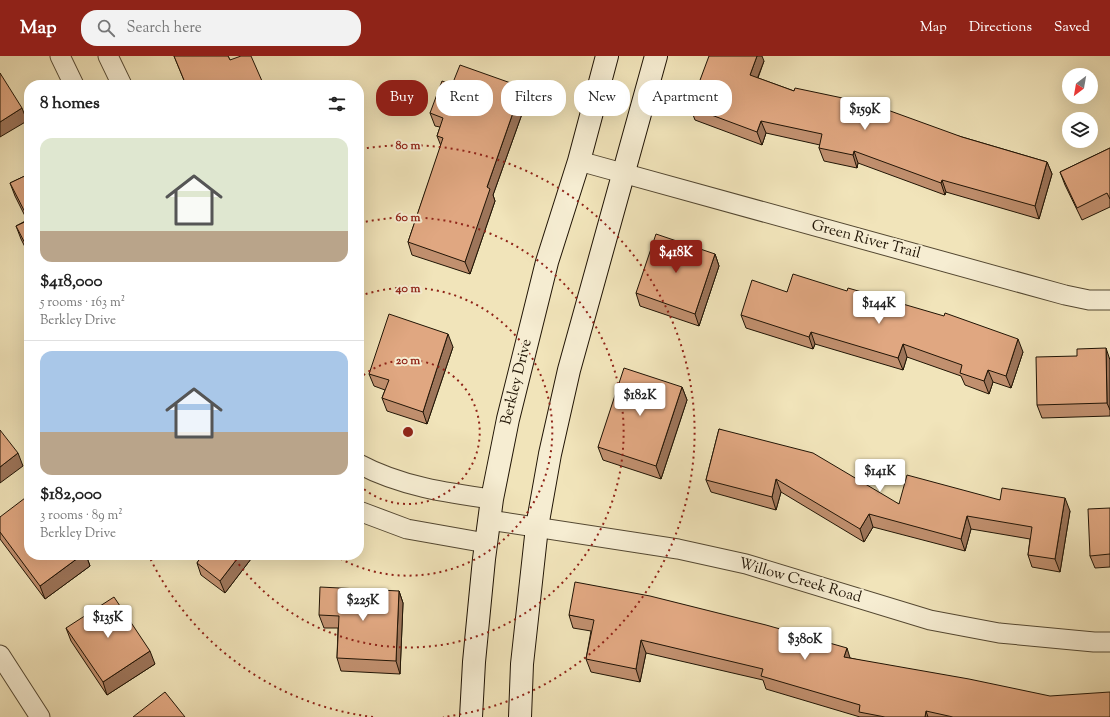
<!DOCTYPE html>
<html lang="en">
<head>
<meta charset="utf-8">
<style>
	:root { --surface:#fff; --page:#f2f2f2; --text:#222; --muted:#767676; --line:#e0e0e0; --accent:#8f2418 }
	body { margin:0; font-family:"Sorts Mill Goudy",serif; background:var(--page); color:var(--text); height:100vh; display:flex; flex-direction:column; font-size:15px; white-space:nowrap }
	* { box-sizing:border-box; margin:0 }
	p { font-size:13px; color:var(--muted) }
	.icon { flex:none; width:22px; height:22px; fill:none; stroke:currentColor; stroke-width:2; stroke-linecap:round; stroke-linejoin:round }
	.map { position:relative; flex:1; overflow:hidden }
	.drawer { position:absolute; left:24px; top:24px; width:340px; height:480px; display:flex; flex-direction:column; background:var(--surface); border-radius:16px; box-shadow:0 4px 16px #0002 }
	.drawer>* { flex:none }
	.guide { position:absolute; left:376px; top:24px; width:380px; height:36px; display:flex; gap:8px }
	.needle { width:26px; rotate:211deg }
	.tools { position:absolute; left:1062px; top:12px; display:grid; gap:8px }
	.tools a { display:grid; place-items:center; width:36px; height:36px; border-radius:50%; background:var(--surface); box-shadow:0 4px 16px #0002; font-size:20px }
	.price { position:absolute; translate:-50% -34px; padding:0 9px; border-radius:4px; background:#fff; color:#222; font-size:13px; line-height:26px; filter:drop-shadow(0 1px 2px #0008) }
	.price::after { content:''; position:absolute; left:50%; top:24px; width:12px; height:9px; margin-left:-6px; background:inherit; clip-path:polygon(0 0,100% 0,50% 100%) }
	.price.active { background:var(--accent); color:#fff }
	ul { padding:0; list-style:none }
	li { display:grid; align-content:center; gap:8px; height:212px; padding:0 16px }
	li+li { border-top:1px solid var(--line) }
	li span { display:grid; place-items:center; height:124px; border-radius:12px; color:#555 }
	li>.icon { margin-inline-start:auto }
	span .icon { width:72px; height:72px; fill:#fffc; stroke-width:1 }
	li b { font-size:17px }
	h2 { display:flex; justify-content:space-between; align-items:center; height:48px; padding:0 16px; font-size:17px }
	.chip { padding:0 14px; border-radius:16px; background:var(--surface); box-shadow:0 4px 16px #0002; font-size:14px; line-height:36px }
	.chip.active { background:var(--accent); color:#fff }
	header { display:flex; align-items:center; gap:24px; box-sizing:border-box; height:56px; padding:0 20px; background:var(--accent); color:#fff }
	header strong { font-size:19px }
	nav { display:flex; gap:22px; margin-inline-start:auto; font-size:14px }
	.search { width:280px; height:36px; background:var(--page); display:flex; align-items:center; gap:10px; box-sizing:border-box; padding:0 14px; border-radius:16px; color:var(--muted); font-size:15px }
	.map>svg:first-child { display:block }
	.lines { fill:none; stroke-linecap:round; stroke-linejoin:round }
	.street-casing { stroke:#544832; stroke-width:21 }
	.secondary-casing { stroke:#201405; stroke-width:24 }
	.street { stroke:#f6edd2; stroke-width:19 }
	.secondary { stroke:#f6edd2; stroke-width:22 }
	.wall { fill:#c1906f; stroke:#201405 }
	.shaded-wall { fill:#9d755a; stroke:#201405 }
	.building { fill:#e0a781; stroke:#201405 }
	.ring { fill:none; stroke:#8f2418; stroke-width:2; stroke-dasharray:2 4 }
	.labels { text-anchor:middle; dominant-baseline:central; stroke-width:4; stroke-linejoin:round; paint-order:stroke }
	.street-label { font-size:15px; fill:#201405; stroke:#f6edd2 }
	.centre { fill:#8f2418; stroke:#f6edd2; stroke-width:2 }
	.ring-label { font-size:12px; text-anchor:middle; font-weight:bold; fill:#8f2418; stroke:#f6edd2; stroke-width:4; stroke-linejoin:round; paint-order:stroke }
</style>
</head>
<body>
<header>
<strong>Map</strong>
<div class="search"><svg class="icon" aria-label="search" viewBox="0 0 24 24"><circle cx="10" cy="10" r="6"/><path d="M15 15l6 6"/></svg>Search here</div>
<nav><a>Map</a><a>Directions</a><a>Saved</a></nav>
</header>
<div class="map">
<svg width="1110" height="661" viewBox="0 0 1110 661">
	<rect width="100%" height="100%" fill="#f1e4ba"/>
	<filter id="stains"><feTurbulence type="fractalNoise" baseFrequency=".005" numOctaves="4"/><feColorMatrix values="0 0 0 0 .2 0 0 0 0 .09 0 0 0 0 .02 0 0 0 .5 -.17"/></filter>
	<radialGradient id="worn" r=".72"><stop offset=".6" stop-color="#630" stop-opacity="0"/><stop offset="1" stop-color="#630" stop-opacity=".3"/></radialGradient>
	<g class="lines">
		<g class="street-casing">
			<path id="street" d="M 60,0 L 74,29
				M 108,0 L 122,29
				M 579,105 L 1065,239 L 1089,244 L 1110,244
				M 359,408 C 400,430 447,437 492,443
				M 359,455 L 407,473 L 486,487
				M 489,464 L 678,493 L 746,508 L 930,564 L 999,577 L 1094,586 L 1110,586
				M 0,599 L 40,661"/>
		</g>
		<g class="secondary-casing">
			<path id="secondary" d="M 471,661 L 474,606 L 484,503 L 492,443 L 508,363 L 547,206 L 579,105 L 607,0
				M 520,661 L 522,608 L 537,471 L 550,398 L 569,314 L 656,0"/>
		</g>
		<use href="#street" class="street"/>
		<use href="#secondary" class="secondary"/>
	</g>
	<path class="wall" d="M 174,0 L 228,0 L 230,4 L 262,25 L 263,29 L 186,29 Z
		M 764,5 L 758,22 L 794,35 L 962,81 L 1047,106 L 1052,118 L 1039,163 L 946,136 L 945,139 L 858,107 L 857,112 L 824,105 L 819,92 L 820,89 L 766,77 L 762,89 L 695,64 L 690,51 Z
		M 452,29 L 522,31 L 527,44 L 493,139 L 495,145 L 470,218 L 412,199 L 408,186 L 441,90 L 437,80 L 440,71 L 435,70 L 430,57 Z
		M 1110,92 L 1110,151 L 1082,164 L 1065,129 L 1060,116 Z
		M 29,118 L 29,199 L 21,183 L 16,170 L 27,164 L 15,140 L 10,127 Z
		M 715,198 L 719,210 L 699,270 L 640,250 L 636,237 Z
		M 787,236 L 1023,296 L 1011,332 L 993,326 L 989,338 L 965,329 L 961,320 L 907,301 L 903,314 L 815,288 L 813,293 L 746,272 L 741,259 Z
		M 453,291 L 427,368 L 387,355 L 382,342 L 385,334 L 374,330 L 369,318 Z
		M 1110,304 L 1110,360 L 1042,362 L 1037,349 Z
		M 682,331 L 687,344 L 661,423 L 603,404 L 598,391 Z
		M 719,373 L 899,448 L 1000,444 L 1070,455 L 1060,516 L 1032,511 L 1028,499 L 1030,483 L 971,473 L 965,495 L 873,471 L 864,486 L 781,436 L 776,454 L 711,436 L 706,424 Z
		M 1110,452 L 1110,511 L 1095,512 L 1090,500 Z
		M 0,461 L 82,499 L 86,499 L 90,510 L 45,543 L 0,483 Z
		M 202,499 L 254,499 L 225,537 L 201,519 L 197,507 Z
		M 399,535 L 403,547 L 400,618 L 341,615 L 337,602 L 338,572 L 324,572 L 319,559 Z
		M 569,559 L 850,602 L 1110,661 L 860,661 L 766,633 L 763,624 L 646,597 L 640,626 L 591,616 L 586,603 L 591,575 L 573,572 Z
		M 66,572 L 155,608 L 107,639 L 71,585 Z"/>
	<path class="shaded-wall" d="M 757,0 L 762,0 L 764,5 L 754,31 L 750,19 Z
		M 522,31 L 527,44 L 493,139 L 495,145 L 470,218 L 465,206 L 487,131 Z
		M 22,52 L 27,65 L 0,81 L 0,66 Z
		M 761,65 L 766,77 L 762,89 L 757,76 Z
		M 854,95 L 858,107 L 857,112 L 853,99 Z
		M 1047,106 L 1052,118 L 1039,163 L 1035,150 Z
		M 942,124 L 946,136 L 945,139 L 941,127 Z
		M 715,198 L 719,210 L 699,270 L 695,258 Z
		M 811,276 L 815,288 L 813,293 L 809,281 Z
		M 448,278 L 453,291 L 427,368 L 423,356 Z
		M 1018,283 L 1023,296 L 1011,332 L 1006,320 Z
		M 903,288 L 907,301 L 903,314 L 898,302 Z
		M 1106,292 L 1110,304 L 1110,354 L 1107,347 Z
		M 988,314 L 993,326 L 989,338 L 984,325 Z
		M 682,331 L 687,344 L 661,423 L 656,410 Z
		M 18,397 L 23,410 L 0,427 L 0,411 Z
		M 776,423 L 781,436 L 776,454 L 772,441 Z
		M 1065,442 L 1070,455 L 1060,516 L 1055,503 Z
		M 869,458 L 873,471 L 864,486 L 860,473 Z
		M 967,460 L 971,473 L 965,495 L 961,483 Z
		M 82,499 L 86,499 L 90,510 L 45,543 L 40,530 Z
		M 240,499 L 254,499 L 225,537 L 220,525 Z
		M 399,535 L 403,547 L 400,618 L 396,605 Z
		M 641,584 L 646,597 L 640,626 L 636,613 Z
		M 847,592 L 851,605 L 844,601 Z
		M 150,595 L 155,608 L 107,639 L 103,626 Z
		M 926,655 L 928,661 L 925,661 Z"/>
	<path class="building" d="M 174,0 L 228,0 L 230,4 L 241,0 L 251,0 L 262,25 L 251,29 L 186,29 Z
		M 709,0 L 757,0 L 750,19 L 794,35 L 795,32 L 871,48 L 962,81 L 1047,106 L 1035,150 L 942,124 L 941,127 L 854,95 L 853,99 L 819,92 L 822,78 L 761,65 L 757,76 L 690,51 Z
		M 460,9 L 522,31 L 487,131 L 490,133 L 465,206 L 408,186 L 443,82 L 437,80 L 443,62 L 430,57 L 442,25 L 452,29 Z
		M 0,17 L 22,52 L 0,66 Z
		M 1110,92 L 1110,143 L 1107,137 L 1077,152 L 1060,116 Z
		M 29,118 L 29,195 L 16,170 L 29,164 L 10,127 Z
		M 656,178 L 715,198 L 695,258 L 636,237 Z
		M 793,218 L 847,235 L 848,232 L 944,260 L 945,257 L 1018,283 L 1006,320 L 988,314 L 984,325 L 960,317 L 962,309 L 903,288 L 898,302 L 811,276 L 809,281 L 741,259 L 752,224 L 787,236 Z
		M 389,258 L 448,278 L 423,356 L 382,342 L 389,324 L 369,318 Z
		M 1106,292 L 1107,347 L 1037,349 L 1036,301 L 1077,300 L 1077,293 Z
		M 624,312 L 682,331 L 656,410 L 598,391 Z
		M 719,373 L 813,397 L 899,448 L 907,419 L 1000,444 L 1002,432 L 1065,442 L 1055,503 L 1028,499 L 1032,471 L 967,460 L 961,483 L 869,458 L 860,473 L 776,423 L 772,441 L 706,424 Z
		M 0,374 L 18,397 L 0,411 Z
		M 29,439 L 29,499 L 82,499 L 40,530 L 0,476 L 0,461 Z
		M 1110,452 L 1110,498 L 1090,500 L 1088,453 Z
		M 202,499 L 240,499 L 220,525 L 197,507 Z
		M 575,526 L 650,540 L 766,569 L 847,592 L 844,601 L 969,623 L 1050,640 L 1110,636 L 1110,661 L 953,661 L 926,655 L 925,661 L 885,661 L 859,656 L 860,649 L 761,620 L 763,613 L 641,584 L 636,613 L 586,603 L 594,564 L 569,559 Z
		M 320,531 L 399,535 L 396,605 L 337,602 L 339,560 L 319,559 Z
		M 114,541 L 150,595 L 103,626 L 66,572 Z
		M 165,636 L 185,661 L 133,661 Z"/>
	<g class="ring">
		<path d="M359 323A72 72 0 1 1 359 429"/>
		<path d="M360 240A144 144 0 1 1 334 499"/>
		<path d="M360 167A215 215 0 1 1 232 499"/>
		<path d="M373 661A287 287 0 0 1 149 500M361 93A287 287 0 1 1 443 661"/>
	</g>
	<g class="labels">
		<g class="street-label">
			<text transform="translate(866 184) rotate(15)">Green River Trail</text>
			<text transform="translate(517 326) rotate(-76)">Berkley Drive</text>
			<text transform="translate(800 525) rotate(16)">Willow Creek Road</text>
		</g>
	</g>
	<circle cx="408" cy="376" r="6" class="centre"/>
	<g class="ring-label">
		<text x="408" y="93">80 m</text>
		<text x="408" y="165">60 m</text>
		<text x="408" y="236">40 m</text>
		<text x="408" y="308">20 m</text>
	</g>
	<rect width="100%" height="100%" filter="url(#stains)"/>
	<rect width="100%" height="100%" fill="url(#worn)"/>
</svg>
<div class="tools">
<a><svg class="needle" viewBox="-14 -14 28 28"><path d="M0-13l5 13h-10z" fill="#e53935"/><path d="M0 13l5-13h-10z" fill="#767676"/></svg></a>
<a><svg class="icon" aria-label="layers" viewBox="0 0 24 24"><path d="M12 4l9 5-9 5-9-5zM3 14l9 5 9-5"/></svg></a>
</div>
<b class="price" style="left:865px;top:75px">$159K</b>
<b class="price active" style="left:676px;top:218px">$418K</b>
<b class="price" style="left:879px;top:269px">$144K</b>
<b class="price" style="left:640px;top:361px">$182K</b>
<b class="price" style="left:880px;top:437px">$141K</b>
<b class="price" style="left:363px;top:566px">$225K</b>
<b class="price" style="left:108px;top:583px">$135K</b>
<b class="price" style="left:805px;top:605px">$380K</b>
<div class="guide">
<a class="chip active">Buy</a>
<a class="chip">Rent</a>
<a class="chip">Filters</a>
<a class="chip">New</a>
<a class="chip">Apartment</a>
</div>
<section class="drawer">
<h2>8 homes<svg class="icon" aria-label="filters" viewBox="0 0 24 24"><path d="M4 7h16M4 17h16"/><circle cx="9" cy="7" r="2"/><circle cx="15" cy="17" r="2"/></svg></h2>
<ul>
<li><span style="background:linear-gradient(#dfe7d0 75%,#b9a48a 0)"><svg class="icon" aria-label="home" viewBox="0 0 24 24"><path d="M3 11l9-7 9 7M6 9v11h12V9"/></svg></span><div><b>$418,000</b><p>5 rooms · 163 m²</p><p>Berkley Drive</p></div></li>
<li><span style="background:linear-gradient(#a9c7e8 65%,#b9a48a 0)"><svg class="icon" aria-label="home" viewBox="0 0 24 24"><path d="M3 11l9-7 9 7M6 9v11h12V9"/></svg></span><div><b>$182,000</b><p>3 rooms · 89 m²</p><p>Berkley Drive</p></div></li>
</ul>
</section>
</div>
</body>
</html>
